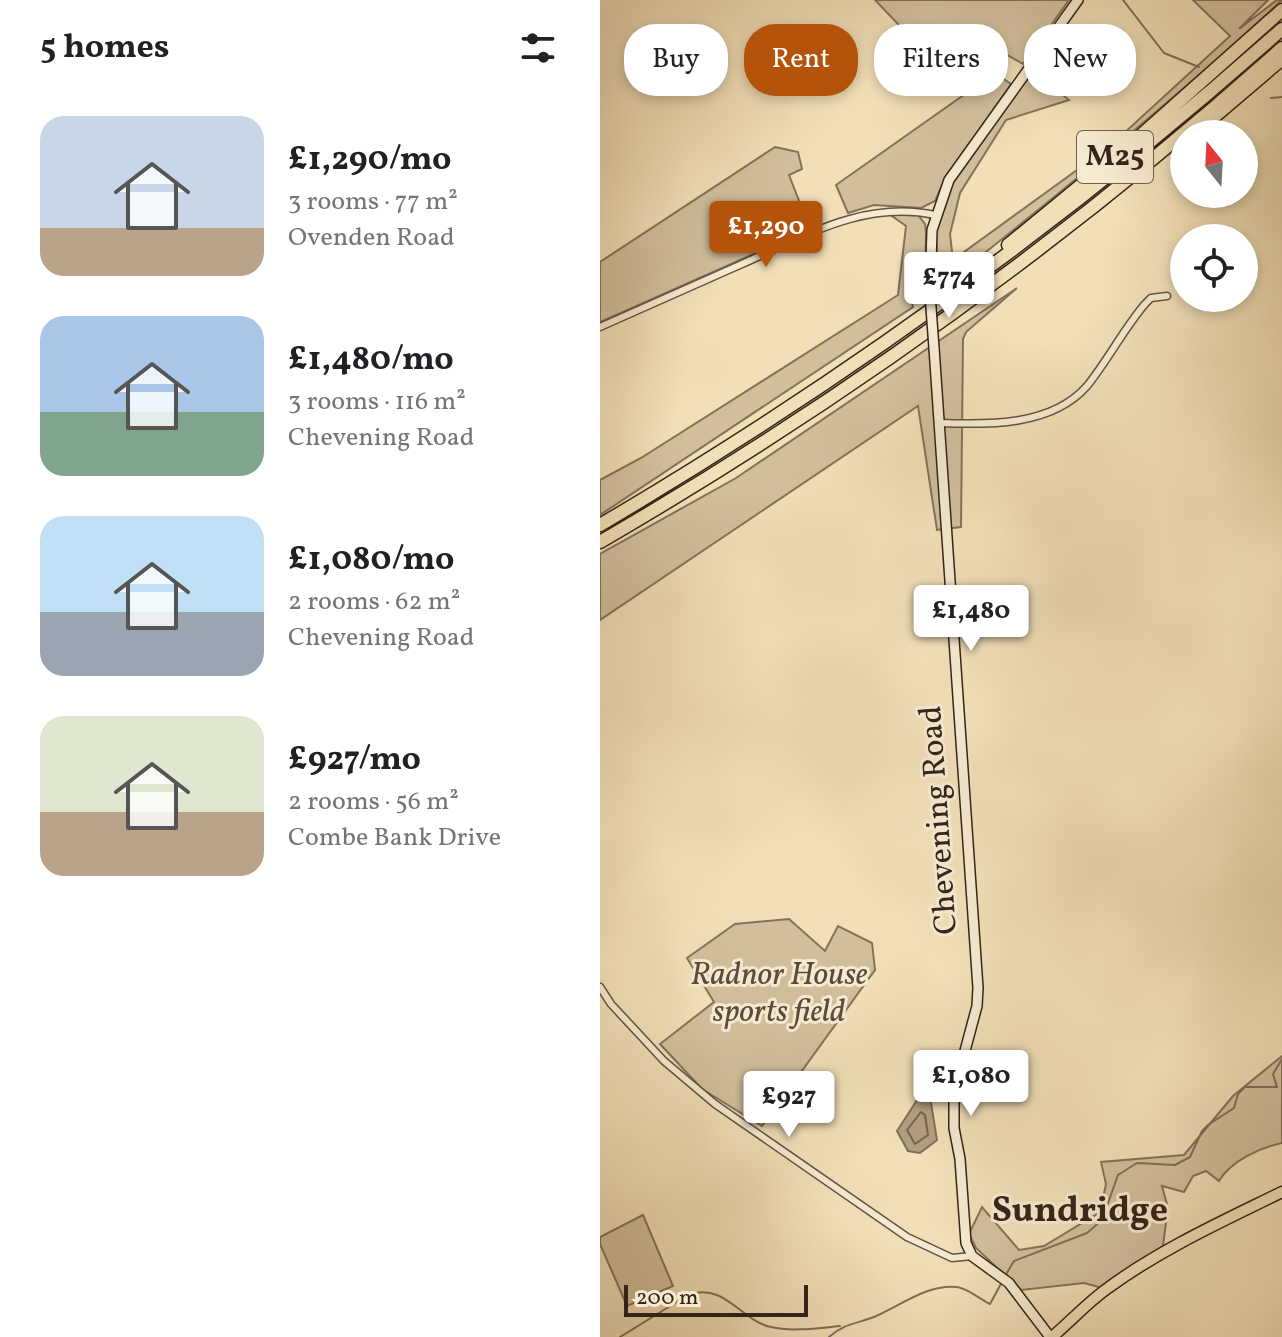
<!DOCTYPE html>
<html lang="en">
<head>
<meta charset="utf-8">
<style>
	:root { --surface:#fff; --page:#f2f2f2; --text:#202124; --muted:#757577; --accent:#b45309 }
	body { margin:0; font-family:Vollkorn,serif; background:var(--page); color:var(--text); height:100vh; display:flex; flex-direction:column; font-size:30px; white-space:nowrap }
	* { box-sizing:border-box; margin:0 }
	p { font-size:26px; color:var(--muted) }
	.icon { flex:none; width:44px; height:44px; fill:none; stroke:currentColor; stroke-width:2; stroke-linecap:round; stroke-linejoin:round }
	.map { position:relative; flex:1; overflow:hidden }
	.drawer { display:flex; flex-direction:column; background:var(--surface); width:600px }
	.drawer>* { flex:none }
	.top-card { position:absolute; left:24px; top:24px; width:538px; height:72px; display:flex; gap:16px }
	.needle { width:52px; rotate:342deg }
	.controls { position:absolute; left:570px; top:120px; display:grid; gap:16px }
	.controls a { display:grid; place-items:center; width:88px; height:88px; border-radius:50%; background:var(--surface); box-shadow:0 4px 12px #0003; font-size:40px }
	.scale { position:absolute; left:24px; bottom:20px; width:184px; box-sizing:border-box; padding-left:8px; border:4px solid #352419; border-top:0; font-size:22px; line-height:28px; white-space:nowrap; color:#352419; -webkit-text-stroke:6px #f6ead0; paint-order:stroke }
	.price { position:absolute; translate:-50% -68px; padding:0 18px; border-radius:8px; background:#fff; color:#222; font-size:26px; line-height:52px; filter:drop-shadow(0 2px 4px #0008) }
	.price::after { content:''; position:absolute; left:50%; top:48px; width:24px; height:18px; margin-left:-12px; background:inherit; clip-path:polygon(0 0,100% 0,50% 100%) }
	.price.selected { background:var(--accent); color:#fff }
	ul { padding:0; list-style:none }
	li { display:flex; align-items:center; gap:24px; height:200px; padding:0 40px }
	li span { display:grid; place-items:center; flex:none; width:224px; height:160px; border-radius:24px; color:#555 }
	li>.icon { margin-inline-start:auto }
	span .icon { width:96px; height:96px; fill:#fffc; stroke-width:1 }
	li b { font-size:34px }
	h2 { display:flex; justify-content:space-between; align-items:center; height:96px; padding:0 40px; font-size:34px }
	.chip { padding:0 28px; border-radius:32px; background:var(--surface); box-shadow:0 4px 12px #0003; font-size:28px; line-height:72px }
	.chip.selected { background:var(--accent); color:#fff }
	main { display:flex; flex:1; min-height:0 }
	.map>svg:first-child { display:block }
	.green { fill:#d1bf9c; stroke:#83725a; stroke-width:2 }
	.water { fill:#b19f81; stroke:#7f6e57; stroke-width:2 }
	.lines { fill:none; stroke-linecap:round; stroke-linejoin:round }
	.shore { stroke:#73624d; stroke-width:2 }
	.stream { stroke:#7f6e57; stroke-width:2 }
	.street-casing { stroke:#645340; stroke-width:9 }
	.secondary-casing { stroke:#352419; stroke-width:12 }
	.primary-casing { stroke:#352419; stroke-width:13 }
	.highway-casing { stroke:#352419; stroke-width:15 }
	.street { stroke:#f6ead0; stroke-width:6 }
	.secondary { stroke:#f6ead0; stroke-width:9 }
	.primary { stroke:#f1dfb7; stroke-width:10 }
	.highway { stroke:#f1dfb7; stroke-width:12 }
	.secondary-bridge-casing { stroke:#352419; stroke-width:12; stroke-linecap:butt }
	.secondary-bridge { stroke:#f6ead0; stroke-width:9 }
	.labels { text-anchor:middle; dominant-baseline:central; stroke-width:6; stroke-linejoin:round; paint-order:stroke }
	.shield { fill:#f6ead0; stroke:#6f5f50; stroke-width:2 }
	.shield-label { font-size:30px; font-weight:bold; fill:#352419 }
	.street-label { font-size:32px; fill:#352419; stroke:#f6ead0 }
	.park-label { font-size:32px; font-style:italic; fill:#5c4b3a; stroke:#f6ead0 }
	.quarter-label { font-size:36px; font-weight:bold; fill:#352419; stroke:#f6ead0 }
</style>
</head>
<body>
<main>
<section class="drawer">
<h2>5 homes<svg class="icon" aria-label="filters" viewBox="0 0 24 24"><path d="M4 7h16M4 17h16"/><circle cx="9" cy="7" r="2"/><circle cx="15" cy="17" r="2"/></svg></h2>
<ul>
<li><span style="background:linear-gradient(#c9d6e8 70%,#b9a48a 0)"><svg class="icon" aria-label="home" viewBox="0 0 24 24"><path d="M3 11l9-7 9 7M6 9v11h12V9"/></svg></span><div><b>£1,290/mo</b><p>3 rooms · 77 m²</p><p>Ovenden Road</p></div></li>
<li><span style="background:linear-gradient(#a9c7e8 60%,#7fa58c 0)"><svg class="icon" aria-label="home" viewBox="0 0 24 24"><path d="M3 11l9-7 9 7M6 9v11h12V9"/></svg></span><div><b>£1,480/mo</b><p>3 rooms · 116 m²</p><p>Chevening Road</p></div></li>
<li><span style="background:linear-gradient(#bfe0f5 60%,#9aa5b1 0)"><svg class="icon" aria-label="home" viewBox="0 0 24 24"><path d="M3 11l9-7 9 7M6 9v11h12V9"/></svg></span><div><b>£1,080/mo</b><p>2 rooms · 62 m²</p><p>Chevening Road</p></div></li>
<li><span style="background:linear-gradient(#dfe7d0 60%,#b9a48a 0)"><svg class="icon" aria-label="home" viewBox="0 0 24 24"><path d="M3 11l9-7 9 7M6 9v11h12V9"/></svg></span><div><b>£927/mo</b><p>2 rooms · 56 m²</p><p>Combe Bank Drive</p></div></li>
</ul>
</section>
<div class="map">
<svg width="682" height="1337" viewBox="0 0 682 1337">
	<rect width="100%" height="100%" fill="#f1dfb7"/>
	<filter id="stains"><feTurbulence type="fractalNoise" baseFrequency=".0025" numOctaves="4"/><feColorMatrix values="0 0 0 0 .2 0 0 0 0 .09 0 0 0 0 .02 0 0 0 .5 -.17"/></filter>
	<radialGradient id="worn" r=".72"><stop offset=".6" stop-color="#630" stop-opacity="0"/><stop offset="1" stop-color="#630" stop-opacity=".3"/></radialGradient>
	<path class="green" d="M 275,0 L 469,0 L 423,64 L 404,53 L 405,50 L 369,90 L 385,81 L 392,71 L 411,84 L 345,179 L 335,201 L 321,208 L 274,205 L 248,213 L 236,185 L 365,94 Z
		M 593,0 L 668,0 L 639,29 L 677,0 L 682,0 C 572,102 456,197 338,290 L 336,232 L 351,184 L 433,70 L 469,100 L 406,120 L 360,193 L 350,234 L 353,260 L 510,146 L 630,36 Z
		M 175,147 L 198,152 L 202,169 L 189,175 L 210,229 L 0,322 L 0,262 Z
		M 289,214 L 317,214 L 325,224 L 326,232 L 325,294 L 312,303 L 313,307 L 0,515 L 0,480 L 41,458 L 298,295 L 306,226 Z
		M 417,288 L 366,332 L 363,339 L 361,527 L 337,530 L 318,406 L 0,620 L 0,554 L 136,478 Z
		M 189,919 L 225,951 L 238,926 L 272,943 L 275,970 L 162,1126 L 102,1089 L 60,1044 L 114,1002 L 87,958 L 135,924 Z
		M 682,1056 L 682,1143 C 659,1148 631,1161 619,1181 L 606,1171 L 593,1176 L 584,1192 L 562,1186 L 568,1208 L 563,1246 L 502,1288 L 484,1283 L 421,1290 L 376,1248 L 369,1234 L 382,1207 L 419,1250 L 444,1246 L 500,1212 L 506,1184 L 501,1162 L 584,1155 L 633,1096 Z
		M 43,1215 L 73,1286 L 27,1306 L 0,1244 L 0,1237 Z"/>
	<path class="water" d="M 321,1094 L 330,1097 L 337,1140 L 320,1153 L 308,1151 L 297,1131 Z"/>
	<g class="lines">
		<path class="shore" d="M 321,1112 L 325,1115 L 328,1135 L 315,1144 L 307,1130 Z"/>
		<path class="stream" d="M 523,0 L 564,53 L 599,67
			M 671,98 L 682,97
			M 405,1276 L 414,1261 L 487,1233 L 502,1220 L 518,1175 L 537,1163 L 575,1165 L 590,1157 L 602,1131 L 608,1125 L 634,1108 L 638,1094 L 645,1087 L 677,1087 L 673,1074 L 682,1059
			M 20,1337 L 88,1295 C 126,1282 139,1320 171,1327 C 191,1332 219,1328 240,1326
			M 229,1337 C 245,1323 256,1324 274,1317 C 300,1306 327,1284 357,1287 C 367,1288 380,1299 390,1304 L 402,1282"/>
		<g class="street-casing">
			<path id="street" d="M 0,327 C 47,306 94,285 142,264 C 205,236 264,200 335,215
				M 340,423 C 389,425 452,426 487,386 C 508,360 523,330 545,304 L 551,298 L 567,296
				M 0,987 L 11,1004 L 64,1061 L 115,1104 L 307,1237 L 352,1258 L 372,1256"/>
		</g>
		<g class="secondary-casing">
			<path id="secondary" d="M 330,294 L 332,230 L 349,180 L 478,0
				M 334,348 L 378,988 L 377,1006 L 354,1092 L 354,1128 L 360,1159 L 366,1243 L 372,1256 L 409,1283 L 450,1337"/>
		</g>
		<g class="primary-casing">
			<path id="primary" d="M 452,1337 C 471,1321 488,1302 508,1288 C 561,1249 623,1221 682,1192"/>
		</g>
		<g class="highway-casing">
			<path id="highway" d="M 594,134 L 682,59
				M 408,245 L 530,145 L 682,10
				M 0,525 C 243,382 472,216 682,29
				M 0,542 C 243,401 473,235 682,48"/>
		</g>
		<use href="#street" class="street"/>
		<use href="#secondary" class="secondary"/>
		<use href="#primary" class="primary"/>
		<use href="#highway" class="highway"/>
		<g class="secondary-bridge-casing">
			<path id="secondary-bridge" d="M 330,294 L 334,348"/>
		</g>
		<use href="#secondary-bridge" class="secondary-bridge"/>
	</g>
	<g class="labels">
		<rect class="shield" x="477" y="131" width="76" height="52" rx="6"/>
		<g class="shield-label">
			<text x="515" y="157">M25</text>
		</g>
		<g class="street-label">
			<text transform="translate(340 820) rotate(-94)">Chevening Road</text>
		</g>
		<g class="park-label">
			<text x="179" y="976">Radnor House<tspan x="179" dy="37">sports field</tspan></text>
		</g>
		<g class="quarter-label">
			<text x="480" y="1212">Sundridge</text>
		</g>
	</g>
	<rect width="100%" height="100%" filter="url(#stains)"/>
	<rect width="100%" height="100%" fill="url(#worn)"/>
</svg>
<div class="controls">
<a><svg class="needle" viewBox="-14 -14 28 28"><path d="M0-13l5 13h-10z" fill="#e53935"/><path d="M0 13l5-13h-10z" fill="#757577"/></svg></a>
<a><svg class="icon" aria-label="locate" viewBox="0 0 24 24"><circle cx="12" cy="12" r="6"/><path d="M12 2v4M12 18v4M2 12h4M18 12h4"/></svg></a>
</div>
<div class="scale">200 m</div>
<b class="price selected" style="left:166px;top:269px">£1,290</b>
<b class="price" style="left:349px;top:320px">£774</b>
<b class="price" style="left:371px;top:653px">£1,480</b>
<b class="price" style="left:371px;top:1118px">£1,080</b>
<b class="price" style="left:189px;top:1139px">£927</b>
<div class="top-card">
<a class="chip">Buy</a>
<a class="chip selected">Rent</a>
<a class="chip">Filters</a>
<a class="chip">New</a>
</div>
</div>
</main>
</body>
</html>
